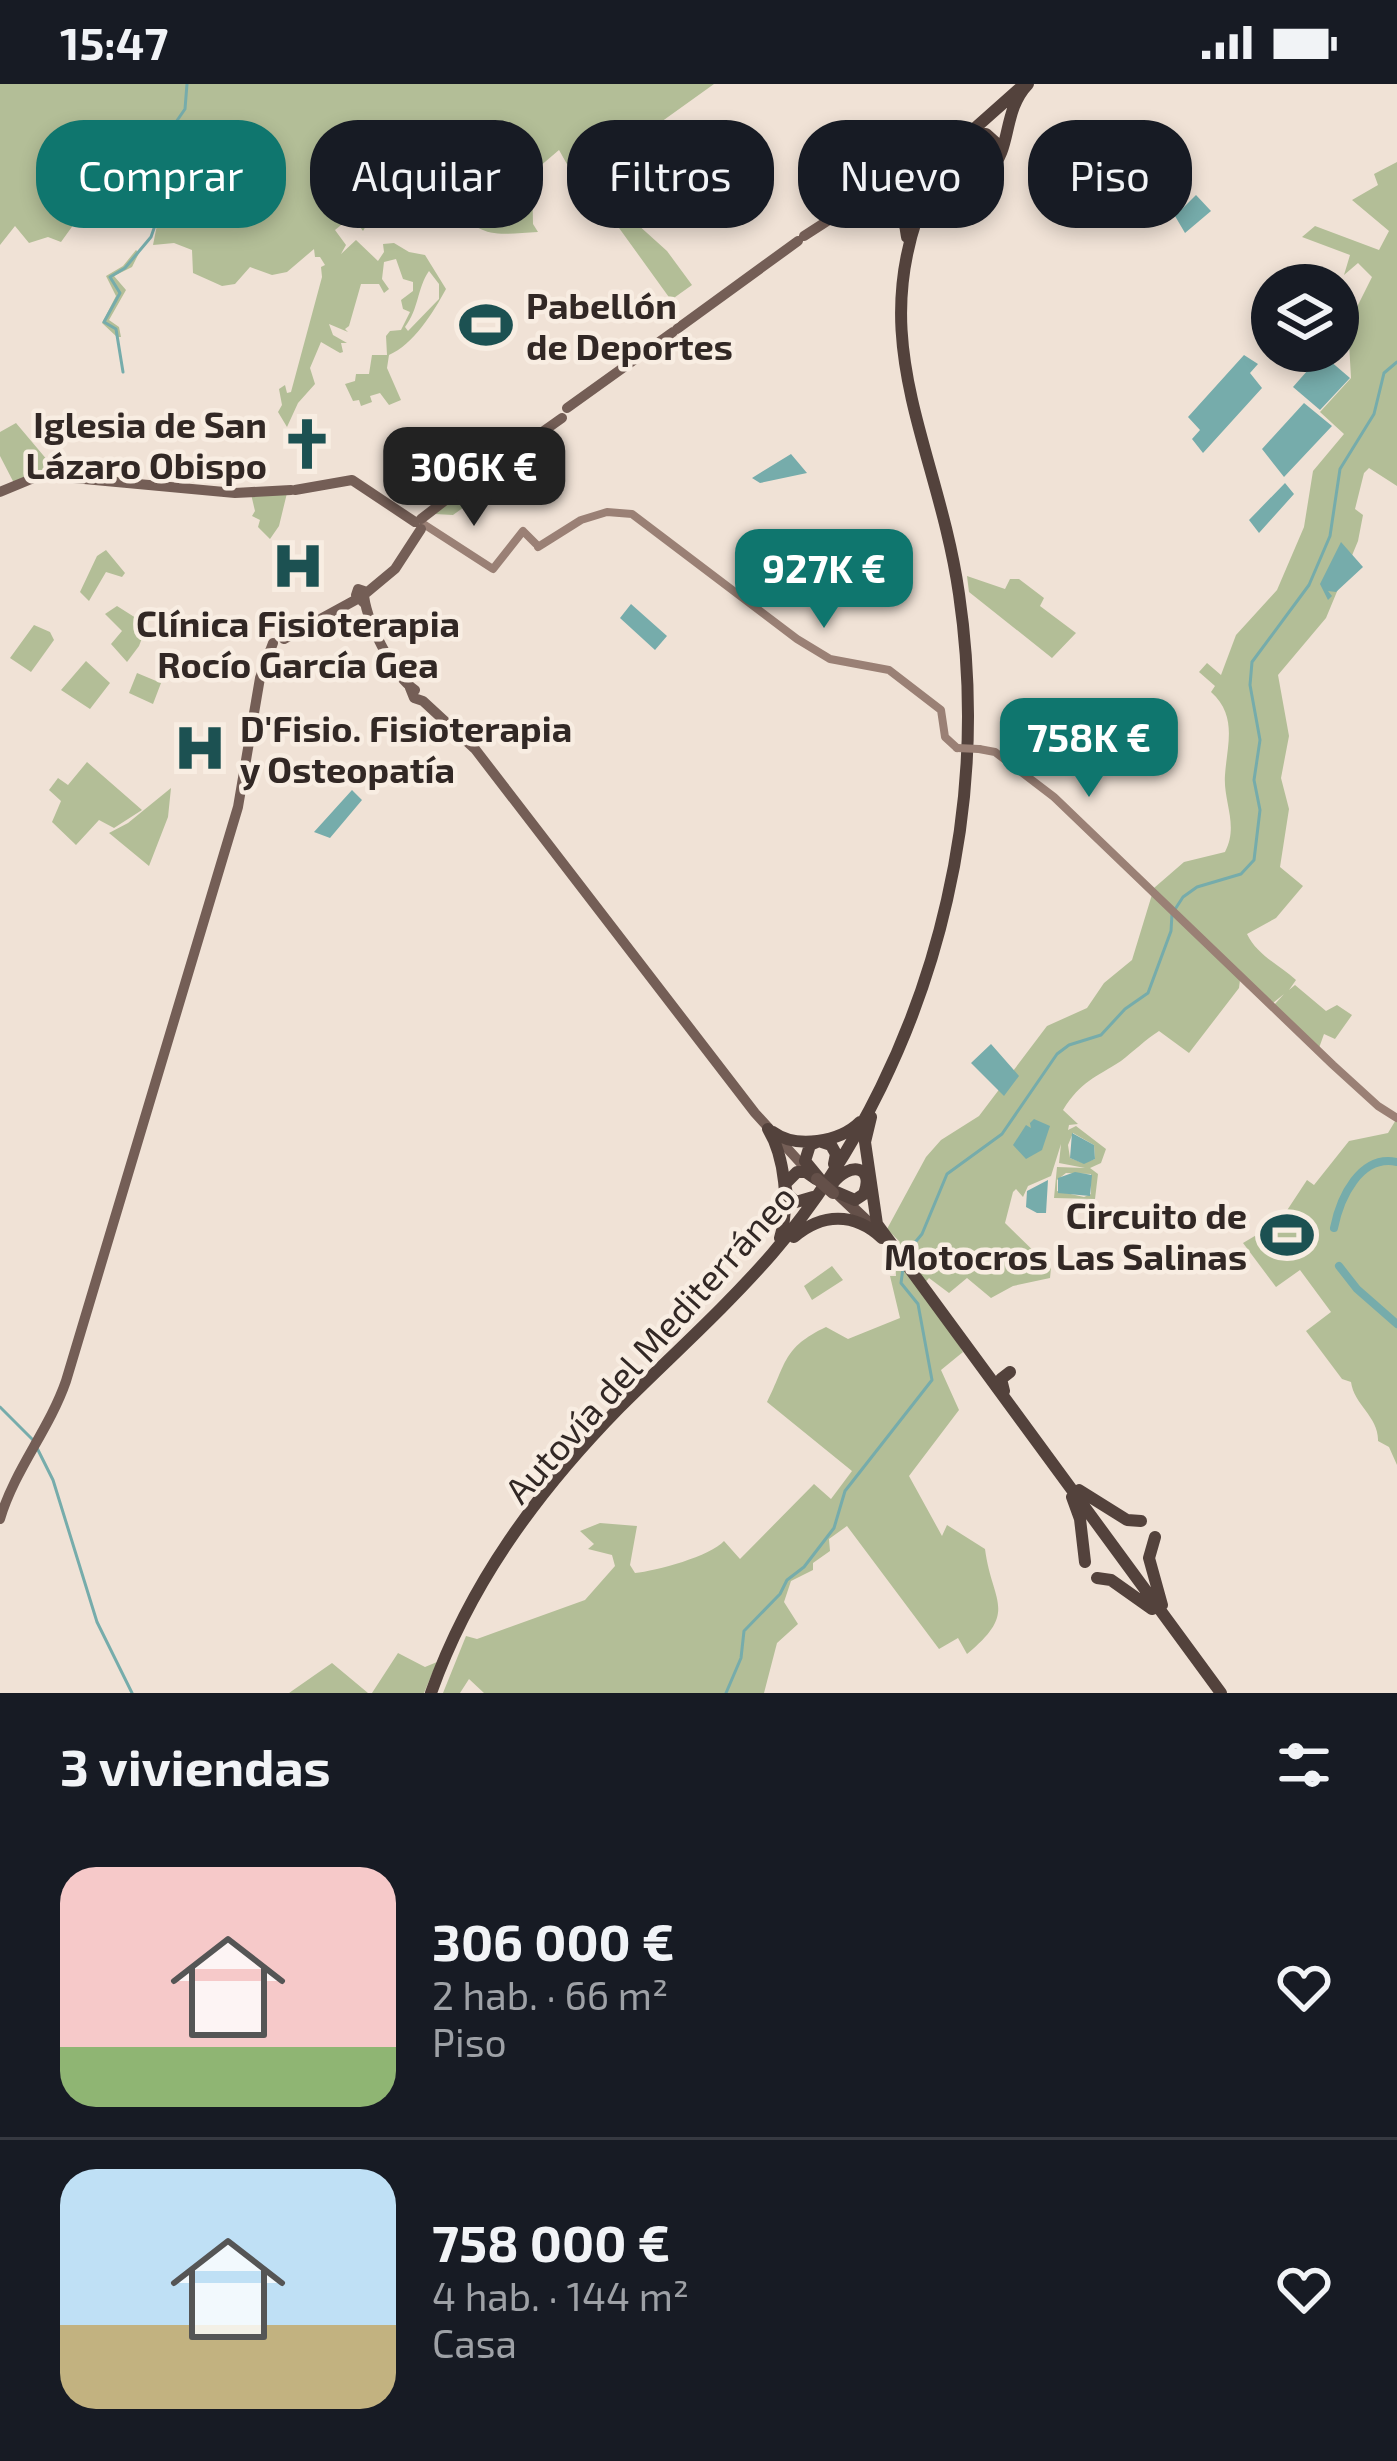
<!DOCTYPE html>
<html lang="es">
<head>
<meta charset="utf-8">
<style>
	:root { --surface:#171b24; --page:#242831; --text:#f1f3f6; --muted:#9ea1a6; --line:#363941; --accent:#0f766e }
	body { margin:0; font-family:"Exo 2",sans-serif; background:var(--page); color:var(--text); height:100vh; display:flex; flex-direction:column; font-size:45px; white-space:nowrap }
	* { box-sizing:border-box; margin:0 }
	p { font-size:39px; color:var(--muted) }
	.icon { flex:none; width:66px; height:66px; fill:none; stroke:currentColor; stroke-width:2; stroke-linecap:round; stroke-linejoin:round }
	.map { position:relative; height:1609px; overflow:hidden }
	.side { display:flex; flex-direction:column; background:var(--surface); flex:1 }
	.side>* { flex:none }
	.guide { position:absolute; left:36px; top:36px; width:1326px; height:108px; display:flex; gap:24px }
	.tools { position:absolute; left:1251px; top:180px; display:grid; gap:24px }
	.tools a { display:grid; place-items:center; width:108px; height:108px; border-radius:50%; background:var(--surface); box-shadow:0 6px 18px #0003; font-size:60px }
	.price { position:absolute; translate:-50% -102px; padding:0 27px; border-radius:24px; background:var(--accent); color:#fff; font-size:39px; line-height:78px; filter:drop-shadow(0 3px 6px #0008) }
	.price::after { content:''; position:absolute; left:50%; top:72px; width:36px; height:27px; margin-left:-18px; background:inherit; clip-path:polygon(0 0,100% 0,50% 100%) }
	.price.active { background:#222; color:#fff }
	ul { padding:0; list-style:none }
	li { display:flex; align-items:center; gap:36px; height:300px; padding:0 60px }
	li+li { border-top:3px solid var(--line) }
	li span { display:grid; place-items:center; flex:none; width:336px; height:240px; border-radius:36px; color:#555 }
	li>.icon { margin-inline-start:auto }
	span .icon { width:144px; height:144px; fill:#fffc; stroke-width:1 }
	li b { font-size:51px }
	h2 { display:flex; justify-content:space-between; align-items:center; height:144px; padding:0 60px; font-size:51px }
	.pill { padding:0 42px; border-radius:48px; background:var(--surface); box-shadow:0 6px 18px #0003; font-size:42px; line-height:108px }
	.pill.active { background:var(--accent); color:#fff }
	.status { display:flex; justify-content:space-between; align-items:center; height:84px; padding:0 60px; background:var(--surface); direction:ltr }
	.status svg { height:33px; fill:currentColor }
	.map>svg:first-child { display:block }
	.green { fill:#b3be97; fill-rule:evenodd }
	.water { fill:#76acab }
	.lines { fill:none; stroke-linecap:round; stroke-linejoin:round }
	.stream { stroke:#76acab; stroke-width:3 }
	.river { stroke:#76acab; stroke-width:8 }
	.secondary { stroke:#9a8075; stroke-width:8 }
	.primary { stroke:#745e56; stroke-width:10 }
	.trunk { stroke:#645049; stroke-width:12 }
	.motorway { stroke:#53423c; stroke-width:12 }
	.secondary-bridge { stroke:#9a8075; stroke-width:8 }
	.trunk-bridge { stroke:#645049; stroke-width:12 }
	.motorway-bridge { stroke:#53423c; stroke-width:12 }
	.labels { text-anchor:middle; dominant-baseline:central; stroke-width:9; stroke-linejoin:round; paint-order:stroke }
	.poi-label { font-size:36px; font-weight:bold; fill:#322825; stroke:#f8ede2; text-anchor:start }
	.street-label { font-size:36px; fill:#322825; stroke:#f8ede2 }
</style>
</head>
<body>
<div class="status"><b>15:47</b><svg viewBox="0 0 49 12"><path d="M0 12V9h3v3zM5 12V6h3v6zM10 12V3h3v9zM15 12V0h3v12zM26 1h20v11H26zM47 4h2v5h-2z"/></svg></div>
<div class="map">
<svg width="1397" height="1609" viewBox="0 0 1397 1609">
	<rect width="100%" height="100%" fill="#f0e2d6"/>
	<path class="green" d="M 0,0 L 714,0 L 615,71 L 572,89 L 559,66 L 532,89 L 533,140 L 538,148 C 498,150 477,157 455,117 C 449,107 449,101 439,94 L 435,77 L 431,79 L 429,96 C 406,105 392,111 382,134 L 367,140 L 363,147 L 352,132 L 335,146 L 346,161 L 341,170 L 356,156 L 378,177 L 384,168 L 383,160 L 394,159 L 409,168 L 425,171 L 446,205 C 433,229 413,261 389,271 L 387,284 L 401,316 L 389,321 L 380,309 L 370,312 L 372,318 L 361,322 L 359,316 L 353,317 L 345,300 L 355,297 L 356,290 L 369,290 L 372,271 L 387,271 L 386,252 L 390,247 L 401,246 L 410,228 L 403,225 L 401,216 L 413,207 L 413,198 L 403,195 L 396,175 L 384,178 L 382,195 L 389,205 L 384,209 L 379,200 L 361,200 L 349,242 L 345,245 L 348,248 L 329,240 L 333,251 L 347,259 L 341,259 L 343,268 L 340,269 L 321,258 L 310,284 L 315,300 L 298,319 L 287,343 L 278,328 L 282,321 L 279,305 L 285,301 L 287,309 L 291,308 L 322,193 L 321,183 L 325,181 L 320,173 L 315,173 L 314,165 L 287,188 L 272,191 L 250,183 L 235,200 L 222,202 L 193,189 L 192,166 L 174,159 L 153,161 L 161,121 L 154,107 L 129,113 L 128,125 L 79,133 L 61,158 L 48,153 L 29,159 L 15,142 L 0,161 ZM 429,187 L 439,200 L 439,215 L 408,247 L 405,243 C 419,225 417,204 429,187 Z
		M 1397,78 L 1397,402 L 1369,384 L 1364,389 L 1355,425 L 1363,431 L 1358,457 L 1326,534 L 1278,591 L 1289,652 L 1281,694 L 1289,725 L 1280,783 L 1303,802 L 1276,834 L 1247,850 C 1257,871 1278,880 1296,896 L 1289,906 L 1295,901 L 1326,927 L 1337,921 L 1352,931 L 1335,955 L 1324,950 L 1319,964 L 1274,921 L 1284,910 L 1273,919 L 1240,896 L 1239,904 L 1189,969 L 1159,947 C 1145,956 1134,967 1121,977 C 1095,994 1081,997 1063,1026 L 1078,1040 L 1069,1041 L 1068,1046 L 1076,1042 L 1106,1065 L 1101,1079 L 1090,1084 L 1098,1090 L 1095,1115 L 1054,1114 L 1057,1083 L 1085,1084 L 1059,1079 L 1061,1060 L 1051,1092 L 1028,1102 L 1023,1113 L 1016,1105 L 1013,1108 L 1005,1139 L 1051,1184 L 1050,1194 L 1013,1202 L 991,1214 L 967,1194 L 949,1209 L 929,1194 L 922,1202 L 963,1268 L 941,1286 L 959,1326 L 909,1392 L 942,1452 L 947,1441 L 985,1465 C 992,1519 1019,1527 967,1570 L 958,1554 L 939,1565 L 847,1442 L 829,1455 L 830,1467 L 813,1479 L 813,1486 L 791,1497 L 784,1518 L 798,1540 L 777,1559 L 764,1609 L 484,1609 L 469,1595 L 460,1609 L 443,1609 L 466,1552 L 477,1555 L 585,1516 L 615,1482 L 612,1471 L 588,1465 L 594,1460 L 580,1447 L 600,1439 L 637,1442 L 630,1481 L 635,1489 C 656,1487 711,1472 724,1457 L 740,1475 L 814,1400 L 831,1415 L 852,1387 L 767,1318 C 787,1279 782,1264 826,1243 L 848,1255 L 900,1234 L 890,1192 L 896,1192 L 895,1174 L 888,1171 L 900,1158 L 887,1145 L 926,1073 L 941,1056 L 979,1032 L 1047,942 L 1087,924 L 1104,899 L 1132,876 L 1154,804 L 1184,778 L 1225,768 C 1239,741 1223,718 1225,691 C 1227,661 1238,632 1211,608 L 1215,602 L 1199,588 L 1207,579 L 1221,591 L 1236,551 L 1277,506 L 1304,443 L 1313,387 L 1344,350 L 1320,328 L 1351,294 L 1348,241 L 1372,193 L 1358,179 L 1344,191 L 1350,171 L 1302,153 L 1315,142 L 1379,166 L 1389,147 L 1352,116 L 1378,101 L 1374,90 ZM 1073,1049 L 1094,1061 L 1095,1075 L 1083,1079 L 1070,1074 L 1068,1061 ZM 1066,1089 L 1091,1090 L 1091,1110 L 1084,1113 L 1057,1107 L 1057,1096 Z
		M 626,130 L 667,167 L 692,201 L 671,216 L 614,137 Z
		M 136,166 L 139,169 L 132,183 L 114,192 L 126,206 L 109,236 L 119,243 L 121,253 L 117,253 L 102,239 L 116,212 L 106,192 L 123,182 Z
		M 16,339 L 59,390 L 15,401 L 0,372 L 0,348 Z
		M 504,377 L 509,378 L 510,390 L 453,431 L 435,430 Z
		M 287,409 L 279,442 L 270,455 L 258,443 L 260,436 L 252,432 L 255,427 L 251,410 Z
		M 106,466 L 125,489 L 122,493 L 106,488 L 89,517 L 80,508 L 97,472 Z
		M 967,492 L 1005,505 L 1010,495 L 1019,495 L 1044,514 L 1040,522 L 1076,549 L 1052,574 L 969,508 Z
		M 117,522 L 147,541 L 139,562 L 127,578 L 111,560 L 122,547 L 105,530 Z
		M 34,541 L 50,548 L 54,556 L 31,588 L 10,574 Z
		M 86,577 L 110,599 L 90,625 L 61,606 Z
		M 137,589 L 161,599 L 153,620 L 129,609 Z
		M 87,678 L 142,726 L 114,744 L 99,736 L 76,761 L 52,738 L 61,717 L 49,706 L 58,694 L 68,701 Z
		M 171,704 L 168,733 L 149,782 L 109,749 L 128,739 Z
		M 1397,1034 L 1397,1381 L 1389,1363 L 1378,1357 C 1379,1333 1354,1321 1351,1298 L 1342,1295 L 1306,1247 L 1331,1228 L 1300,1186 L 1276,1203 L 1243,1159 L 1280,1137 L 1307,1096 L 1314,1101 L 1349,1057 L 1388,1049 Z
		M 832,1182 L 843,1196 L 812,1216 L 804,1202 Z
		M 398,1569 L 425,1583 L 437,1578 L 424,1609 L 372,1609 Z
		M 332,1579 L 368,1609 L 289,1609 Z"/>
	<path class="water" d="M 1196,111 L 1211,127 L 1185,149 L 1175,132 Z
		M 1322,270 L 1350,294 L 1320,326 L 1293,303 Z
		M 1244,271 L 1258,280 L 1250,289 L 1262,304 L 1203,369 L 1192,355 L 1200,346 L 1188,333 Z
		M 1304,319 L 1332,342 L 1284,393 L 1262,365 Z
		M 791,370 L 807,389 L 760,399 L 752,394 Z
		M 1285,399 L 1294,410 L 1259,449 L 1249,436 Z
		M 1341,458 L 1363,483 L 1336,508 L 1328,507 L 1332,512 L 1328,516 L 1320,500 Z
		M 631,520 L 667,552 L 655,566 L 620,534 Z
		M 352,706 L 362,716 L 330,754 L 314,748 Z
		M 991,960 L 1019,992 L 1004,1012 L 971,979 Z
		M 1029,1035 L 1030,1039 L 1034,1035 L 1050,1042 L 1042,1066 L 1026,1075 L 1013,1061 L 1026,1041 L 1031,1044 Z
		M 1072,1049 L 1094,1061 L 1095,1075 L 1084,1080 L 1070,1074 Z
		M 1075,1088 L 1092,1091 L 1090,1112 L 1058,1109 L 1058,1094 Z
		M 1048,1096 L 1046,1129 L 1037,1129 L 1026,1123 L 1027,1107 Z"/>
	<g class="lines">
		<path class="stream" d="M 123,288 L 116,245 L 104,238 L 120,209 L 110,193 L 125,184 L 151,153 L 159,130 L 166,123 L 171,85 L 184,59 L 176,38 L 185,25 L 187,0
			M 907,1168 L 922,1150 L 947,1090 L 1002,1050 L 1057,970 L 1069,961 L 1101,951 L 1125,925 L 1148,909 L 1171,847 L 1172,830 L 1183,813 L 1197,803 L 1241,790 L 1254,776 L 1260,726 L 1254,696 L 1260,656 L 1250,601 L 1252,578 L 1309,501 L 1330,452 L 1340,385 L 1374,330 L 1384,289 L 1397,278
			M 0,1323 L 33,1356
			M 37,1364 L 53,1396 L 97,1538 L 132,1609
			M 726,1609 L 741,1574 L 744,1547 L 780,1510 L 787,1496 L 804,1483 L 834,1444 L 845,1407 L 932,1296 L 918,1220 L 901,1199 L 903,1184"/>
		<path class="river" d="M 1334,1144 C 1340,1114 1360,1070 1397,1078
			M 1339,1182 L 1357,1205 L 1397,1240"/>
		<path class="secondary" d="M 425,441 L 493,485 L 523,447 L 536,460
			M 538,463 L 581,436 L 607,428 L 632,430 L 797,555 L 830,575 L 889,586 L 941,626 L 945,653 L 957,664
			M 979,665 L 995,668 L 1054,713 L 1333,981 L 1378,1022 L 1397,1034"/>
		<path class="primary" d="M 804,152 L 849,123
			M 677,245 L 798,157
			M 567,324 L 673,248
			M 510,371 L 562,334
			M 295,406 L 352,396 L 415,438
			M 0,408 L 41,391 L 235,409 L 291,406
			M 421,435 L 504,371
			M 365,510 L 395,485 L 421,445
			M 364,519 L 356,511 L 358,505 L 364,507 C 363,532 394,593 415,606
			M 284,555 L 359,514
			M 410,604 L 414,614 L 423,617 L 475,665 L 755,1029 L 806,1085
			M 0,1435 C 15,1385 49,1346 66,1297 L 238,723 L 260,594 L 273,559"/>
		<path class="trunk" d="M 837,1109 L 874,1144"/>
		<path class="motorway" d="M 963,58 L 975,50 L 986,50 L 996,59 L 997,71
			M 943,88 L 974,45 L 1019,5
			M 904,90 L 935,77 L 962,51
			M 864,111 C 878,103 891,96 908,94 C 935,90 967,105 990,85 C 1012,66 1002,27 1028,0
			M 860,118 C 887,112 905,126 907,153
			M 849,123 L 870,107
			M 871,1033 L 865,1058 L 877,1140 L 1221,1609
			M 768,1045 C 785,1073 790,1122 780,1154
			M 773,1048 C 796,1065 840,1058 860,1038
			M 819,1094 L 805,1077 L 810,1061 L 819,1057 L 831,1061 L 836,1070 L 834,1080
			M 833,1099 C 849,1078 875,1081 864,1110 L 855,1116 L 834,1107
			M 813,1113 L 796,1118 L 787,1110 L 785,1100 L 797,1088 L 806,1088 L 816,1095
			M 794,1153 C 822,1129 854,1128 882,1154
			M 1004,1307 L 1001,1295 L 1010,1288
			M 1079,1406 L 1127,1436 L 1141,1437
			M 1072,1413 L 1080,1435 L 1085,1478
			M 1155,1453 L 1149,1474 L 1162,1521
			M 1097,1494 L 1111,1496 L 1152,1525
			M 431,1609 C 470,1499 538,1407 619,1324 C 670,1273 724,1225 772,1170 C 858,1070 918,944 947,816 C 970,716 974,612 959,510 C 937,357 858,252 932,97"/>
		<path class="secondary-bridge" d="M 957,664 L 979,665"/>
		<path class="trunk-bridge" d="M 817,1095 L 833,1109"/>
		<path class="motorway-bridge" d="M 936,100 L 943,88"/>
	</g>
	<defs>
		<g id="stadium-bare" transform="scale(4.14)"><path d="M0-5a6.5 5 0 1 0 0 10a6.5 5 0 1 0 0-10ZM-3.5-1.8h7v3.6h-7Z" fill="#1c5152" stroke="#f8ede2" stroke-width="2.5" paint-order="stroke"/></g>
		<g id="church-bare" transform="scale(4.14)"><path d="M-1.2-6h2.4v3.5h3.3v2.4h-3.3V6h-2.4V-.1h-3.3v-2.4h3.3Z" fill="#1c5152" stroke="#f8ede2" stroke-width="2.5" paint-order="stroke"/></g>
		<g id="hospital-bare" transform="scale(4.14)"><path d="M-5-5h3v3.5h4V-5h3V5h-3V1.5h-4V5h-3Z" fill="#1c5152" stroke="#f8ede2" stroke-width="2.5" paint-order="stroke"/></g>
	</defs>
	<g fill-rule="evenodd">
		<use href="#stadium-bare" x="486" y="241"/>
		<use href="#church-bare" x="307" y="360"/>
		<use href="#hospital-bare" x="298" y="482"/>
		<use href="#hospital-bare" x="200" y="664"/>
		<use href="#stadium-bare" x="1287" y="1151"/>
	</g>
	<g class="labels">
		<g class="poi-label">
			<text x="526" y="220">Pabellón<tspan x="526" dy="41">de Deportes</tspan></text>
			<text x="267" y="339" text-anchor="end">Iglesia de San<tspan x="267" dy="41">Lázaro Obispo</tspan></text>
			<text x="298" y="538" text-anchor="middle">Clínica Fisioterapia<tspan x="298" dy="41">Rocío García Gea</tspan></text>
			<text x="240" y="643">D'Fisio. Fisioterapia<tspan x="240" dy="41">y Osteopatía</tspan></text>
			<text x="1247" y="1130" text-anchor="end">Circuito de<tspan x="1247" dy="41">Motocros Las Salinas</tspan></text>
		</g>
		<g class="street-label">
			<text transform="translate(649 1259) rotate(-48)">Autovía del Mediterráneo</text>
		</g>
	</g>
</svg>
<div class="tools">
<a><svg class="icon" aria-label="layers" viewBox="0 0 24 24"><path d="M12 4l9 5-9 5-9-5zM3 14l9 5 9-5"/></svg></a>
</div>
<b class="price active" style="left:474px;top:445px">306K €</b>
<b class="price" style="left:824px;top:547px">927K €</b>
<b class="price" style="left:1089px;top:716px">758K €</b>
<div class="guide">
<a class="pill active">Comprar</a>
<a class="pill">Alquilar</a>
<a class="pill">Filtros</a>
<a class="pill">Nuevo</a>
<a class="pill">Piso</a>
</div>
</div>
<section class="side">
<h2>3 viviendas<svg class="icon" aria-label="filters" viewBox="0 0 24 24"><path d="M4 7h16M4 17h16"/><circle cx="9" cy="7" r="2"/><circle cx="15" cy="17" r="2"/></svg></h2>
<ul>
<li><span style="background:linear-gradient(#f6c9c9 75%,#8fb573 0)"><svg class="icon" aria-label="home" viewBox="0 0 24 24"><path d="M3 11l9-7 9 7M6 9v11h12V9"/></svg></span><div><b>306 000 €</b><p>2 hab. · 66 m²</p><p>Piso</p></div><svg class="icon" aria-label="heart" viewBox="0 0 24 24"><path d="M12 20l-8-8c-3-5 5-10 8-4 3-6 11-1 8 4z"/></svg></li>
<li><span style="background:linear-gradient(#bfe0f5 65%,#c2b280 0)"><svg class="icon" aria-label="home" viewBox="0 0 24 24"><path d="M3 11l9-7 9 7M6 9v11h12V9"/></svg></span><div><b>758 000 €</b><p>4 hab. · 144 m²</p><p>Casa</p></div><svg class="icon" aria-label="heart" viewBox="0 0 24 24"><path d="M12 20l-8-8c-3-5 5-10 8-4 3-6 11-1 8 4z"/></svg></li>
</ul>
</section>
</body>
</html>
